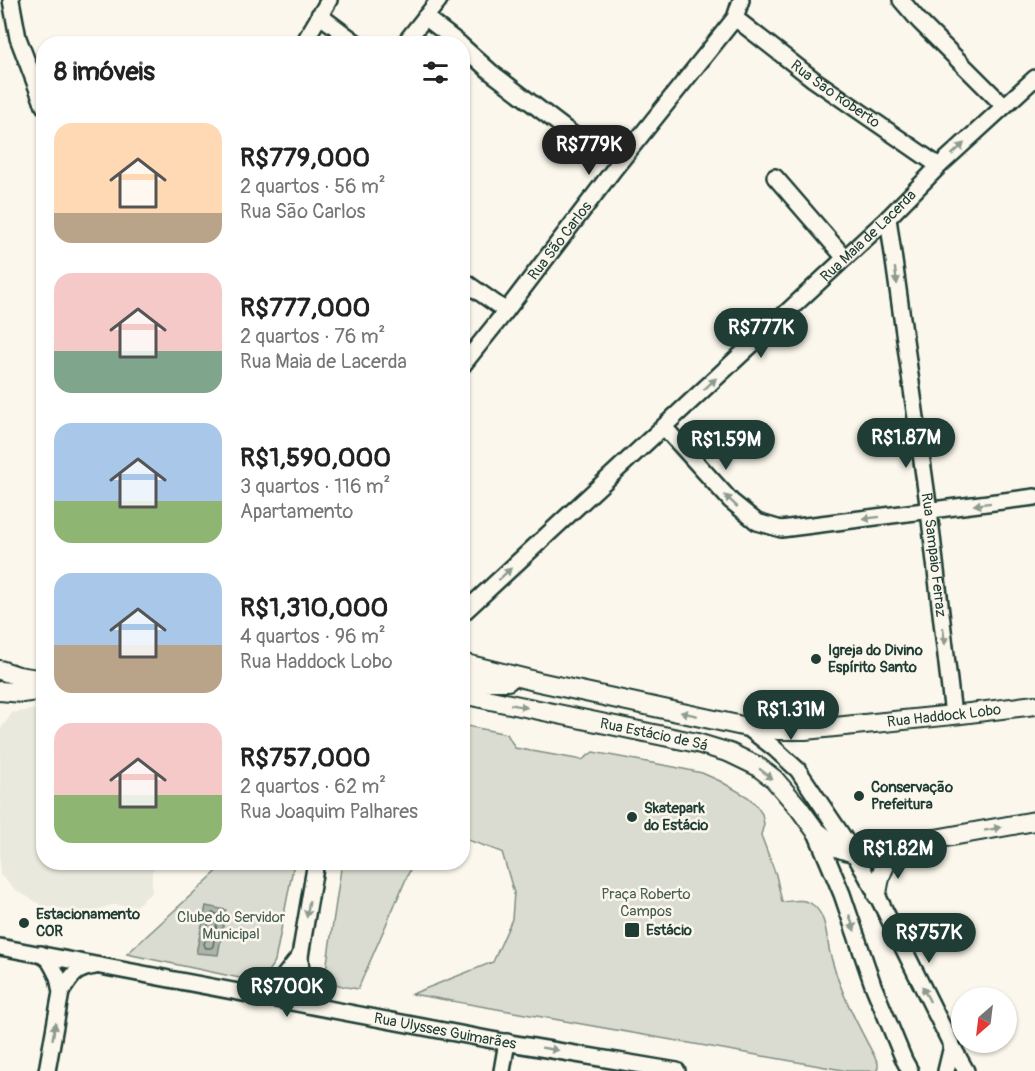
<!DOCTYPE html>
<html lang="pt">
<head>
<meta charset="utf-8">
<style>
	:root { --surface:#fff; --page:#f6f6f6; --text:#222; --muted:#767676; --accent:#1f3d34 }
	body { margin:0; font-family:Pangolin,sans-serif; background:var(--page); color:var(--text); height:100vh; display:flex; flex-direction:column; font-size:22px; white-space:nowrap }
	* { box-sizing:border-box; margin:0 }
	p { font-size:20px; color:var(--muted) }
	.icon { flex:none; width:33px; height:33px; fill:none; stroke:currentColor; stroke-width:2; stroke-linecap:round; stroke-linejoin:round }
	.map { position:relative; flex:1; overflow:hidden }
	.sheet { position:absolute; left:36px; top:36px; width:434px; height:834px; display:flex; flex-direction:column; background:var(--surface); border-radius:24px; box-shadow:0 2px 4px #0004 }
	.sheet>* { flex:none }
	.needle { width:39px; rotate:208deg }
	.tools { position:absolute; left:951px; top:987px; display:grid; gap:12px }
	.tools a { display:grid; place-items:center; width:66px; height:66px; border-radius:50%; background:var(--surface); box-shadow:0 2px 4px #0004; font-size:30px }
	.price { position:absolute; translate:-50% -51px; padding:0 14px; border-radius:21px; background:var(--accent); color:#fff; font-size:20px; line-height:39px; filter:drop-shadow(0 2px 3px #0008) }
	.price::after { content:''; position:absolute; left:50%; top:36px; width:18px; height:14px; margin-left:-9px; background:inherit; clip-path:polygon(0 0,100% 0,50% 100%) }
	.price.active { background:#222; color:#fff }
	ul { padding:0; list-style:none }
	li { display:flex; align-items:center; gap:18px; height:150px; padding:0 18px }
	li span { display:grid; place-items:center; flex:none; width:168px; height:120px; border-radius:18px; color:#555 }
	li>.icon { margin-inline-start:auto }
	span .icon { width:72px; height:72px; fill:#fffc; stroke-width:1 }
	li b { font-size:26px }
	h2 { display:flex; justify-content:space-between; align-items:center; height:72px; padding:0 18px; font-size:26px }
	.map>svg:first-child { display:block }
	.built { fill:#eae9de }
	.green { fill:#dbdcd1; stroke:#7d8c82; stroke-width:1.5 }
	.water { fill:#adb4aa; stroke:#74847b; stroke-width:1.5 }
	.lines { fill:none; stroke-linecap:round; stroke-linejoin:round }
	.shore { stroke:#586d63; stroke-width:1.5 }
	.minor-casing { stroke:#1f3d34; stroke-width:20 }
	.major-casing { stroke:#1f3d34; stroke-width:22 }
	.minor { stroke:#fbf7ec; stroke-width:15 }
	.major { stroke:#fbf7ec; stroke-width:18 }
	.oneway { fill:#8d9a90 }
	.poi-dot { fill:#1f3d34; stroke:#fbf7ec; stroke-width:2 }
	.labels { text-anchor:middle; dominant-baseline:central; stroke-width:5; stroke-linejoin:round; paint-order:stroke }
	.street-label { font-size:15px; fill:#1f3d34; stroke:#fbf7ec }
	.poi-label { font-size:15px; font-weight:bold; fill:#1f3d34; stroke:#fbf7ec; text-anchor:start }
	.park-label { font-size:15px; fill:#455d53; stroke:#fbf7ec }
</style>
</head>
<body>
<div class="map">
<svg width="1035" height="1071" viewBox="0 0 1035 1071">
	<rect width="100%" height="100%" fill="#fbf7ec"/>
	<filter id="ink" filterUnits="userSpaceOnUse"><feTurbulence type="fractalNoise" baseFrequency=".0167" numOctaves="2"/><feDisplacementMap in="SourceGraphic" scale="12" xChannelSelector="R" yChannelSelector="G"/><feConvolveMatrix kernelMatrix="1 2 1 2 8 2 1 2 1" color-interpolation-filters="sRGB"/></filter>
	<g filter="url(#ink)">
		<path class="built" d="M 43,708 L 44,862 L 158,863 L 152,872 L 152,892 L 136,906 L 112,905 L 93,911 L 81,912 L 41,905 L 16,890 L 0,875 L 0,730 L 12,713 Z"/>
		<path class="green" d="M 462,725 L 507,734 L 515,748 L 582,760 L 593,752 L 674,767 L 702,773 L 720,781 L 748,797 L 756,805 L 762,814 L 764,824 L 761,835 L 776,875 L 782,902 C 793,901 804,898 813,905 C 828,916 826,942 831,957 C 841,995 860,1029 878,1063 L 878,1068 L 876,1071 L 848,1071 L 412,994 L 493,962 L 512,919 L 514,893 L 502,852 L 462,838 Z
			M 342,862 L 413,863 L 358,989 C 343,986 331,987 326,970 Z
			M 226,863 L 294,863 L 275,961 C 267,974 264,978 249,980 L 127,954 Z"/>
		<path class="water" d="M 206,906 L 226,910 L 218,955 L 196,953 Z"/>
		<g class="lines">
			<path class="shore" d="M 212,913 L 217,914 L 218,917 L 213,946 L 211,948 L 206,948 L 204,945 L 210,915 Z"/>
			<g class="minor-casing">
				<g id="minor">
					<path d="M 11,0 L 18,38 L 44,106"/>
					<path d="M 901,0 L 920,22 L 1004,106"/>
					<path d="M 319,15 L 358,44"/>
					<path d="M 425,17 L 460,44"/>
					<path id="s1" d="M 735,18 L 813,79 L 939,166"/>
					<path d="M 303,44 L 329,0"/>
					<path d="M 404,44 L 439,0"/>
					<path d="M 462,46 L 492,73 L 580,140"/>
					<path d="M 775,177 L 845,258"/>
					<path id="s2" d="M 888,218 L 929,511 L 953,715"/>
					<path d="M 462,280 L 506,311"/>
					<path id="s3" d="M 462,366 L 506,311 L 615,168 L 735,18 L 741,0"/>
					<path d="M 664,427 L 731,501 L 757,522 L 781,529 L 1035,497"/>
					<path id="s4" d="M 462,614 L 888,218 L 939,166 L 1035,78"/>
					<path d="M 747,727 L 774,748 L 798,770 L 854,853 L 877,895 L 952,1046 L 966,1071"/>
					<path d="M 815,830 L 842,894 L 873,985 L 904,1060 L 910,1071"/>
					<path d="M 316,862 L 300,956 C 300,975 305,991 317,1006"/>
					<path id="s5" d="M 0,947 L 492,1040 L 677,1071"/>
					<path d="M 41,954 L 49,960 L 53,967 L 58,977 L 61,992 L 47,1071"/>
					<path d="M 61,992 C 72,976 74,969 95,966"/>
					<path d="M 263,996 L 281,980 L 300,956"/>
					<path d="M 502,1071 L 507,1042"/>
					<path d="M 946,1071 L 952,1046"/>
				</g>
			</g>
			<g class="major-casing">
				<g id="major">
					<path id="s6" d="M 462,663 L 539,682 L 747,727 L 778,730 L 805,730 L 953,715 L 1035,705"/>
					<path d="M 0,670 L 18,676 L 44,680"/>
					<path d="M 462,677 L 480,681 L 508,681"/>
					<path d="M 0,691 L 22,693 L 44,690"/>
					<path id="s7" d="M 462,694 L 697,743 L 730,753 L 757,766 L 774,779 L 799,808 L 815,830 L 836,847 L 854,853 L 864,855 L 896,852 L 913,843 L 1035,821"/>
					<path d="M 877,895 C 879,878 883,863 896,852"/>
				</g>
			</g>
			<use href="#minor" class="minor"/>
			<use href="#major" class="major"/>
		</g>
		<defs><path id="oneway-solid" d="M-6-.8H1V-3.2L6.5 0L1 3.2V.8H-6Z" transform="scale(1.5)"/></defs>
		<g class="oneway">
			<use href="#oneway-solid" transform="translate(958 149) rotate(-43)"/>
			<use href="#oneway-solid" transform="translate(896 276) rotate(82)"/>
			<use href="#oneway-solid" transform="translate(710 384) rotate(-43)"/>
			<use href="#oneway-solid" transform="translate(731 501) rotate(-137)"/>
			<use href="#oneway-solid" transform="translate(982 504) rotate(173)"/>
			<use href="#oneway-solid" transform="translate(871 518) rotate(173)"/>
			<use href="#oneway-solid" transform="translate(505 574) rotate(-43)"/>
			<use href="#oneway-solid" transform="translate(944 636) rotate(83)"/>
			<use href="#oneway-solid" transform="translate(519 706) rotate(12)"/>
			<use href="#oneway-solid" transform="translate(689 714) rotate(-168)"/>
			<use href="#oneway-solid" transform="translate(766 774) rotate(39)"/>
			<use href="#oneway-solid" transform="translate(993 829) rotate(-10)"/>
			<use href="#oneway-solid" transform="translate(308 909) rotate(99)"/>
			<use href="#oneway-solid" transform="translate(852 923) rotate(71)"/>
			<use href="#oneway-solid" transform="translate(926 994) rotate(-117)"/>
			<use href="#oneway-solid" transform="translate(54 1031) rotate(-80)"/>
			<use href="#oneway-solid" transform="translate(550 1049) rotate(9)"/>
		</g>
	</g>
	<g class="poi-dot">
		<circle cx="816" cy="659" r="6"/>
		<circle cx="859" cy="796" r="6"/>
		<circle cx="632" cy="817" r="6"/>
		<circle cx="24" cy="923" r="6"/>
		<rect x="624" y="922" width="16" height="16" rx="3"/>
	</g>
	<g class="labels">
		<g class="street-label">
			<text stroke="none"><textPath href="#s1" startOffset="126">Rua São Roberto</textPath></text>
			<text stroke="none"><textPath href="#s4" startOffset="555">Rua Maia de Lacerda</textPath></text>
			<text stroke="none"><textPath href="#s3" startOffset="159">Rua São Carlos</textPath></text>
			<text stroke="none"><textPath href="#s2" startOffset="340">Rua Sampaio Ferraz</textPath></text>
			<text stroke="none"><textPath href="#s6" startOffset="490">Rua Haddock Lobo</textPath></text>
			<text stroke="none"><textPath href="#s7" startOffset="196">Rua Estácio de Sá</textPath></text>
			<text stroke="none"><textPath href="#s5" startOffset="453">Rua Ulysses Guimarães</textPath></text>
		</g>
		<g class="poi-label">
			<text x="828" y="650">Igreja do Divino<tspan x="828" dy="17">Espírito Santo</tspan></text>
			<text x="871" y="787">Conservação<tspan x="871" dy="17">Prefeitura</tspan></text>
			<text x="644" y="808">Skatepark<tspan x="644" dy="17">do Estácio</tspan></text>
			<text x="36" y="914">Estacionamento<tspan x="36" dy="17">COR</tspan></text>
			<text x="646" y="930">Estácio</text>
		</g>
		<g class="park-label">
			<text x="646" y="894">Praça Roberto<tspan x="646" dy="17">Campos</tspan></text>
			<text x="231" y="917">Clube do Servidor<tspan x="231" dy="17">Municipal</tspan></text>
		</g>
	</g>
</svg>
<div class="tools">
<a><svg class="needle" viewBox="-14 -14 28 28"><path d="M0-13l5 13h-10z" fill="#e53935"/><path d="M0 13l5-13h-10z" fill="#767676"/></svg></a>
</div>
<b class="price active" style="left:589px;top:176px">R$779K</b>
<b class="price" style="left:761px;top:359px">R$777K</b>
<b class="price" style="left:906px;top:469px">R$1.87M</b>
<b class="price" style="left:726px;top:471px">R$1.59M</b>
<b class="price" style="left:791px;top:741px">R$1.31M</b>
<b class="price" style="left:898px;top:880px">R$1.82M</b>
<b class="price" style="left:929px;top:964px">R$757K</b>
<b class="price" style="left:287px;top:1018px">R$700K</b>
<section class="sheet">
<h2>8 imóveis<svg class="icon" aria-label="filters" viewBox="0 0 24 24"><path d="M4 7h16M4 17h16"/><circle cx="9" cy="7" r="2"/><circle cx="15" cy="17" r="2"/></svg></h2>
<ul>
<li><span style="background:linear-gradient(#ffd9b3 75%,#b9a48a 0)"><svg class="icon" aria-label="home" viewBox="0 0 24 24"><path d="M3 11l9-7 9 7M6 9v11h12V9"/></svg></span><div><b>R$779,000</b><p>2 quartos · 56 m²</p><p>Rua São Carlos</p></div></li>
<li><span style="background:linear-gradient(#f6c9c9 65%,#7fa58c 0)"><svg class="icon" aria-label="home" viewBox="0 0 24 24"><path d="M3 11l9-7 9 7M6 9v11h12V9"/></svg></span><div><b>R$777,000</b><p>2 quartos · 76 m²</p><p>Rua Maia de Lacerda</p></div></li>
<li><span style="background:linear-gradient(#a9c7e8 65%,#8fb573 0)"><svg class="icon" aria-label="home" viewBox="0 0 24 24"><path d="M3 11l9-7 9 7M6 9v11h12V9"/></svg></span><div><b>R$1,590,000</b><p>3 quartos · 116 m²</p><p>Apartamento</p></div></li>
<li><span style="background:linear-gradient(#a9c7e8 60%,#b9a48a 0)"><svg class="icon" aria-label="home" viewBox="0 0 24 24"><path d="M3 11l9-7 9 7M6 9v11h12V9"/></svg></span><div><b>R$1,310,000</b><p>4 quartos · 96 m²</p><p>Rua Haddock Lobo</p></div></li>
<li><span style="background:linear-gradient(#f6c9c9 60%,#8fb573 0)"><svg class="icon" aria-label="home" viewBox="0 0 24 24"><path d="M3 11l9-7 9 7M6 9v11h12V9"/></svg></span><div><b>R$757,000</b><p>2 quartos · 62 m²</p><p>Rua Joaquim Palhares</p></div></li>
</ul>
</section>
</div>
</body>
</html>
